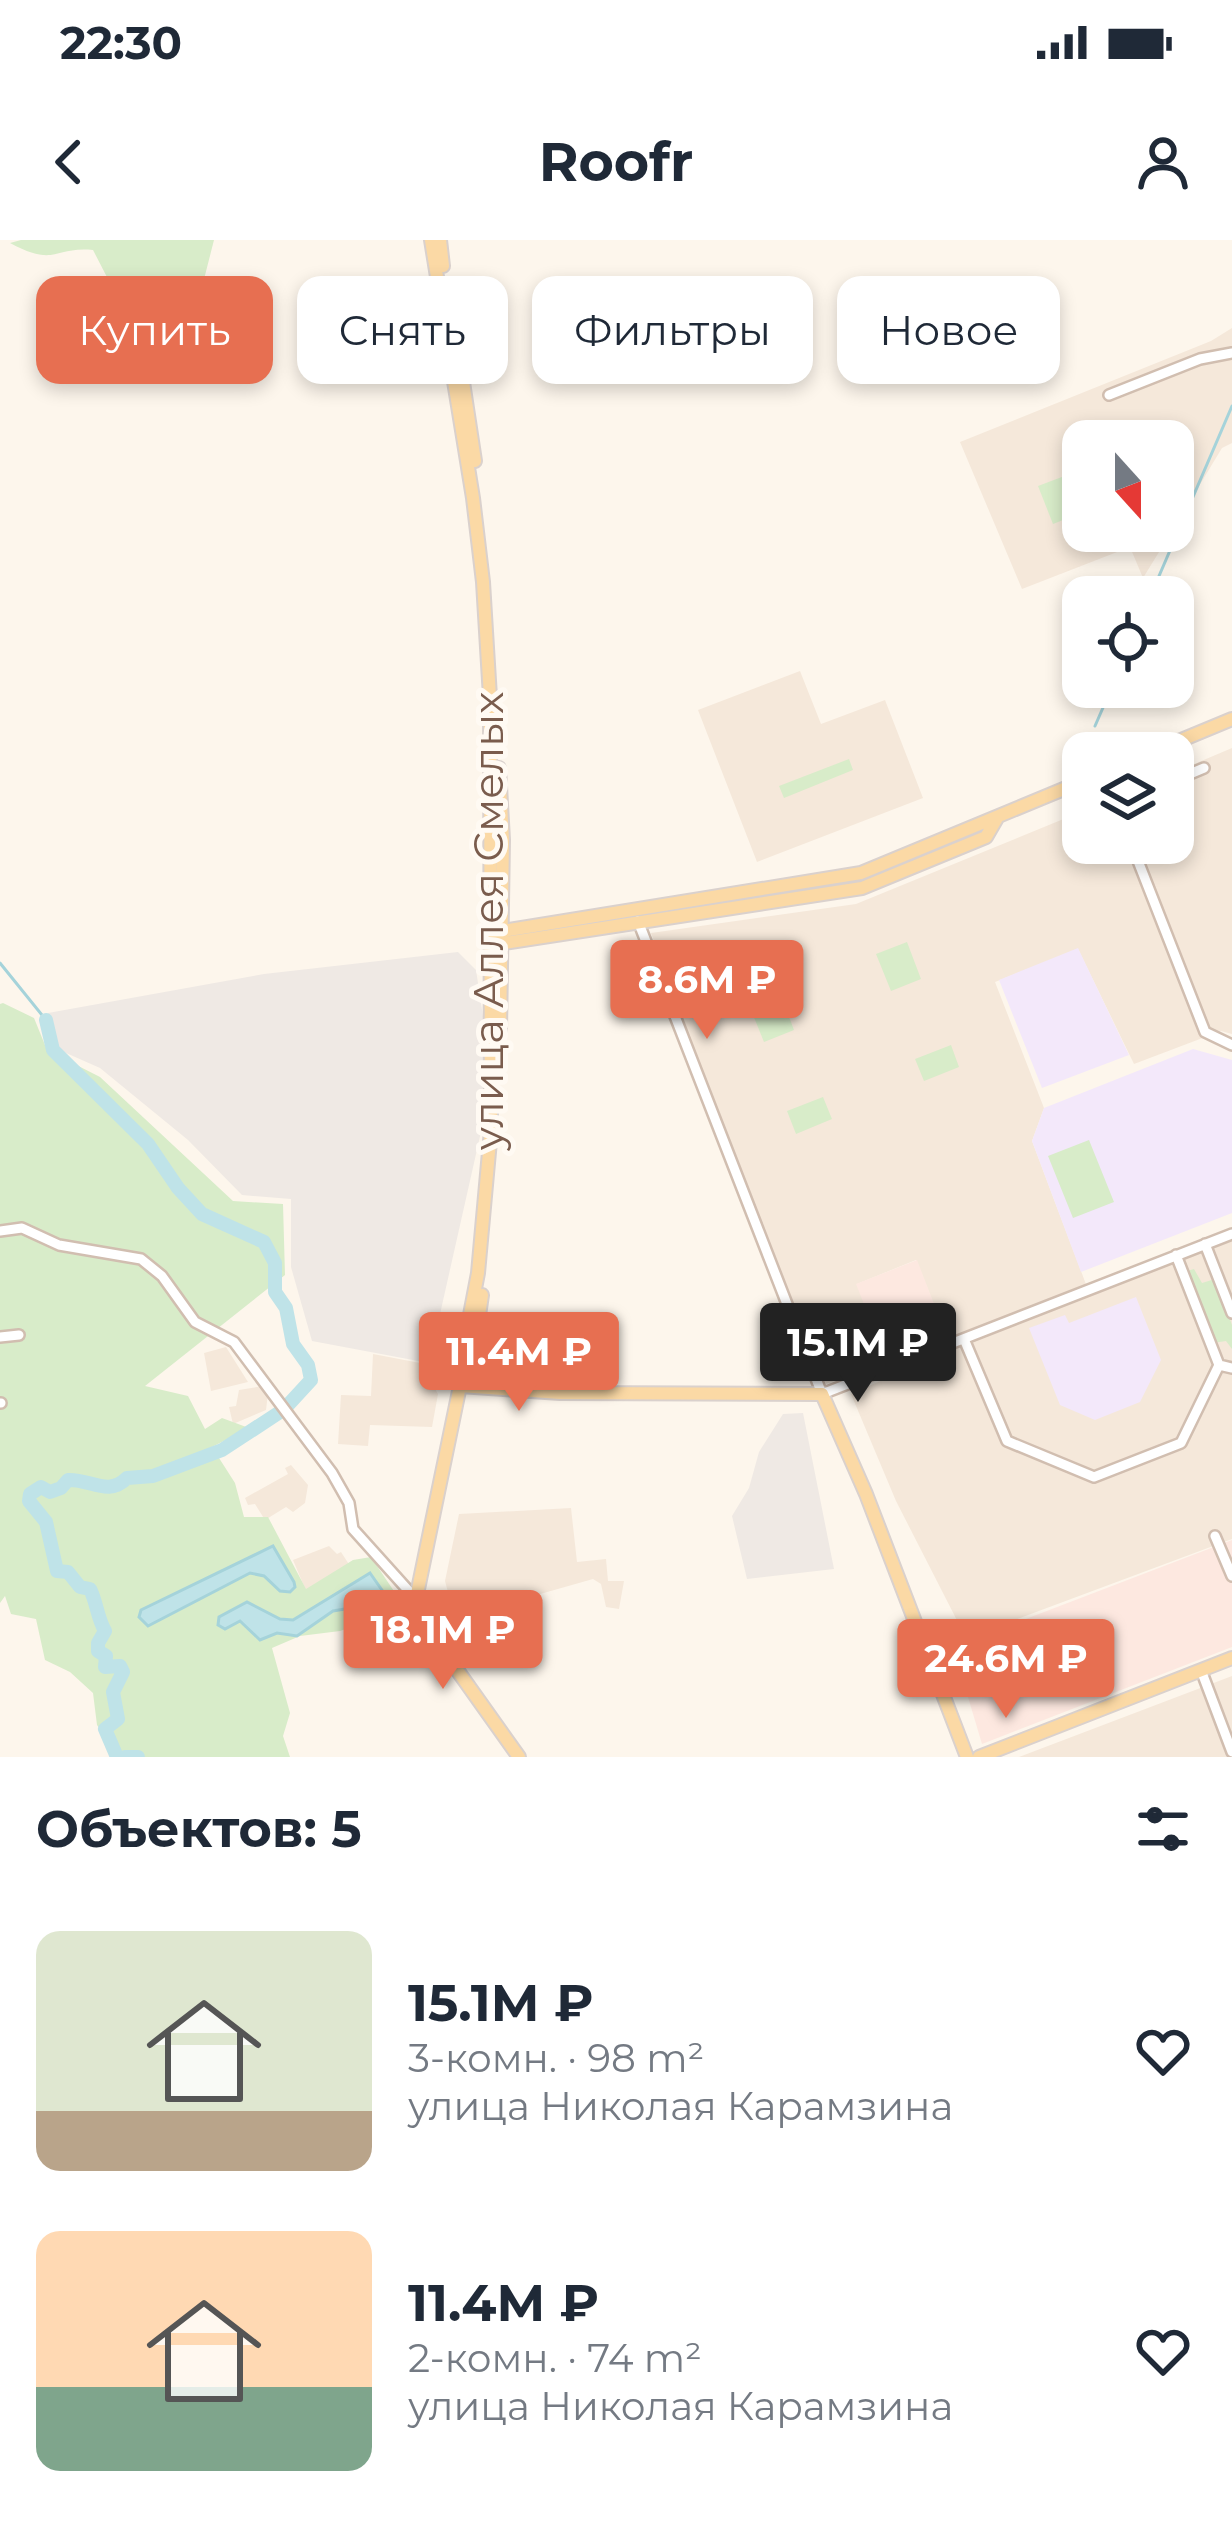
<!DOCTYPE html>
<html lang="ru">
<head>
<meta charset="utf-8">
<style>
	:root { --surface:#fff; --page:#f6f6f7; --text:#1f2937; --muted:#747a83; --accent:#e76f51 }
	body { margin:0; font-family:Montserrat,sans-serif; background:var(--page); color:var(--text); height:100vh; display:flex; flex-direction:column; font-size:45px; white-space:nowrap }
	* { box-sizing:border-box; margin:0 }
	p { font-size:39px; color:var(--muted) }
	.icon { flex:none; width:66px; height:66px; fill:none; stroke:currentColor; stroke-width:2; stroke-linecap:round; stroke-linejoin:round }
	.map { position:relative; height:1517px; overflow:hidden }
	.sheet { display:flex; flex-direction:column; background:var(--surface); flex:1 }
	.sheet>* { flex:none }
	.hud { position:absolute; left:36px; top:36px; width:1161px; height:108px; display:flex; gap:24px }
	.needle { width:78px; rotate:159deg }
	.buttons { position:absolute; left:1062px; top:180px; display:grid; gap:24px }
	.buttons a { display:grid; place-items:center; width:132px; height:132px; border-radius:24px; background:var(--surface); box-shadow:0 6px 18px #0003; font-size:60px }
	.price { position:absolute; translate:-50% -102px; padding:0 27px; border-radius:12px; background:var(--accent); color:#fff; font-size:39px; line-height:78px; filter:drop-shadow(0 3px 6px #0008) }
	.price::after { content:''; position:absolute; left:50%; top:72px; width:36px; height:27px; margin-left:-18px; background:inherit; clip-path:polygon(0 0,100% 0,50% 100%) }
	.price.on { background:#222; color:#fff }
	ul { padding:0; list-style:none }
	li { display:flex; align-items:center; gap:36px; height:300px; padding:0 36px }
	li span { display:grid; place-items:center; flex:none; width:336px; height:240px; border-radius:24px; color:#555 }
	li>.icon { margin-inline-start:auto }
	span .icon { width:144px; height:144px; fill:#fffc; stroke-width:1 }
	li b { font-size:51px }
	h2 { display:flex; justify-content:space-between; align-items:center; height:144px; padding:0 36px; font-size:51px }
	.pill { padding:0 42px; border-radius:24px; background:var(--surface); box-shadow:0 6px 18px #0003; font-size:42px; line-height:108px }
	.pill.on { background:var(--accent); color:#fff }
	.status { display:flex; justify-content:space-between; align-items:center; height:84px; padding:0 60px; background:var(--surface); direction:ltr }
	.status svg { height:33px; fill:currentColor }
	header { display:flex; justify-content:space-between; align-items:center; height:156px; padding:0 36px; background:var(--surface); font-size:54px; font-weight:700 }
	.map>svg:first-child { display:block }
	.residential { fill:#f5e8da }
	.commercial { fill:#fde8e0 }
	.industrial { fill:#efe9e4 }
	.education { fill:#f3e8fa }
	.green { fill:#d8ecc9 }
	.water { fill:#bfe3e8; stroke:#a5d3da; stroke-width:3 }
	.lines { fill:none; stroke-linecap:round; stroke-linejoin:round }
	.stream { stroke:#a5d3da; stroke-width:3 }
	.river { stroke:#bfe3e8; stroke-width:14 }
	.minor-casing { stroke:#d1beb0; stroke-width:14 }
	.major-casing { stroke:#dad1cd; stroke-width:16 }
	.minor { stroke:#fff; stroke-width:9 }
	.major { stroke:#fbd9a5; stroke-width:12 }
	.labels { text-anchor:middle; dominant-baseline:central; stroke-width:10; stroke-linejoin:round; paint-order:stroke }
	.street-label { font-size:42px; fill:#7a5c4d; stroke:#fffaf3 }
</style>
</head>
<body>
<div class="status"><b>22:30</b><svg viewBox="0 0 49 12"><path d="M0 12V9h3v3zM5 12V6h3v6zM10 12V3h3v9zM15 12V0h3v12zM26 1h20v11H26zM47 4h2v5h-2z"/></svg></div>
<header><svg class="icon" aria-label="back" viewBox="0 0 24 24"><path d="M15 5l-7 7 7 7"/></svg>Roofr<svg class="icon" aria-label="person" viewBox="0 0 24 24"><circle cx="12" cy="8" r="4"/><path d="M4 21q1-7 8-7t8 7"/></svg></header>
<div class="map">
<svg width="1232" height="1517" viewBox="0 0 1232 1517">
	<rect width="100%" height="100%" fill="#fdf6ec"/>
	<path class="residential" d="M 1232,88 L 1232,203 L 1222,208 L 1173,289 L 1173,201 L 1083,201 L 1083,291 L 1172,291 L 1143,338 L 1130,307 L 1022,349 L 960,202 L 1211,101 Z
		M 800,431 L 821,484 L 885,460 L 923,558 L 757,622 L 698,470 Z
		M 1232,508 L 1232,794 L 1221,791 L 1134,824 L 1078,709 L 995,742 L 1044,868 L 1032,901 L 1087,1047 L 948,1100 L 916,1020 L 857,1044 L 887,1122 L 826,1144 L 719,882 L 651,693 L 856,664 L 1083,571 L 1083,603 L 1173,603 L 1173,533 Z
		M 1232,1001 L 1232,1299 L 966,1398 L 896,1261 L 851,1154 L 977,1098 Z
		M 226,1107 L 248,1142 L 211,1151 L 204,1113 Z
		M 373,1114 L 420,1123 L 438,1154 L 432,1187 L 370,1185 L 368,1206 L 338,1204 L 341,1155 L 371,1156 Z
		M 269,1145 L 266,1170 L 233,1184 L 229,1167 L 236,1166 L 239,1150 Z
		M 291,1225 L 308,1245 L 305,1263 L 293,1272 L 286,1267 L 265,1280 L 255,1264 L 248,1265 L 245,1258 L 288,1234 L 285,1228 Z
		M 571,1268 L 577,1322 L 606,1319 L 608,1341 L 624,1341 L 619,1369 L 606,1367 L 601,1344 L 593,1339 L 512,1362 L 521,1383 L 516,1386 L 521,1395 L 501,1406 L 474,1411 L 454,1375 L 445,1341 L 459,1274 Z
		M 329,1306 L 337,1314 L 341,1312 L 352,1329 L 309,1358 L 293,1320 Z
		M 1232,1436 L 1232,1517 L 1019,1517 Z"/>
	<path class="commercial" d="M 917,1020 L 948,1100 L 887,1122 L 856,1044 Z
		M 1232,1300 L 1232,1407 L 982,1504 L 953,1407 Z"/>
	<path class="industrial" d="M 458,712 L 476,730 L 489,816 L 483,883 L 429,1123 L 312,1101 L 291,1027 L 291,959 L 242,955 L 188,900 L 100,828 L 57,809 L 48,773 L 264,734 Z
		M 803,1173 L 834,1329 L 747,1339 L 732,1276 L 749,1248 L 759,1212 L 783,1174 Z"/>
	<path class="education" d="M 1078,708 L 1129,815 L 1042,848 L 999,740 Z
		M 1193,809 L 1232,820 L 1232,973 L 1081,1032 L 1032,901 L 1044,868 Z
		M 1136,1057 L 1161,1120 L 1140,1162 L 1095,1180 L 1060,1165 L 1029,1088 L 1065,1075 L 1069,1083 Z"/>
	<path class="green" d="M 21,0 L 214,0 L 200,55 L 190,60 L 120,49 L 109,41 L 93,10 C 54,6 56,28 10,3 Z
		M 1075,232 L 1083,253 L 1083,272 L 1053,284 L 1038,246 Z
		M 849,519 L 853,530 L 784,558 L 779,546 Z
		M 907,702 L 921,739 L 891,751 L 876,714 Z
		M 780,753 L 794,790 L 764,802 L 749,765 Z
		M 3,763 L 34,778 L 47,810 L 100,837 L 233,961 L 283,964 L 285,1035 L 145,1146 L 188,1156 L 205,1189 L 222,1178 L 249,1188 L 212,1207 L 235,1243 L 244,1277 L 268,1277 L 306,1349 L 353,1320 L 371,1317 L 406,1369 L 340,1391 L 300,1396 L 272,1408 L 290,1473 L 283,1496 L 290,1517 L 120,1517 L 97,1485 L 93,1453 L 70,1432 L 45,1420 L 36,1379 L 11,1374 L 5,1356 L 0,1363 L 0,764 Z
		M 951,805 L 959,827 L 924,841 L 915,819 Z
		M 823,857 L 832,879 L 796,894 L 787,871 Z
		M 1089,900 L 1114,962 L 1073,978 L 1048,916 Z
		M 1194,1029 L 1202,1043 L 1215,1039 L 1232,1085 L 1232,1109 L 1226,1101 L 1213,1103 L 1187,1031 Z"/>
	<path class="water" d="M 273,1306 L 294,1342 L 295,1347 L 290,1352 L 280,1351 L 264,1336 L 250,1333 L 148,1386 L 139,1377 L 141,1370 Z
		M 370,1333 L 384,1353 L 381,1363 L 333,1371 L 297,1396 L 277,1393 L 260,1400 L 240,1381 L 225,1389 L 218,1385 L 219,1377 L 247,1362 L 280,1379 L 293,1380 Z"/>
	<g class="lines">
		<path class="stream" d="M 1150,357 L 1232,166
			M 1095,486 L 1112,447
			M 0,723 L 46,780"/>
		<path class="river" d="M 46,780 L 53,810 L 148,904 L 178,948 L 202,974 L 264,1002 L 275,1023 L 275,1052 L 286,1068 L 293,1104 L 308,1125 L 311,1140 L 288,1165
			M 117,1517 L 105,1489 L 118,1479 L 113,1452 L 123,1432 L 120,1426 L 105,1427 L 106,1416 L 98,1411 L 98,1403 L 105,1391 C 97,1377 97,1363 90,1349 L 80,1347 L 68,1332 L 57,1331 L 46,1282 L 29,1261 L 30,1254 L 41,1247 L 50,1252 L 61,1248 L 68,1240 C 91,1239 108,1257 127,1238 L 153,1236 L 222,1210 L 280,1172
			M 125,1517 L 138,1517"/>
		<g class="minor-casing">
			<path id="minor" d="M 1109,155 L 1200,119 L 1232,113
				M 1173,541 L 1204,528
				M 1131,603 L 1205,792 L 1232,805
				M 638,681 L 822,1154 L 1232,994
				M 0,991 L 22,988 L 59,1005 L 141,1019 L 162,1036 L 195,1082 L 234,1102 L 332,1233 L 349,1263 L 353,1289 L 416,1359
				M 1205,1004 L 1232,1073
				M 1176,1015 L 1219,1125
				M 0,1097 L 19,1095
				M 964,1099 L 1007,1201 L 1094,1237 L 1181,1203 L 1219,1125 L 1232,1128
				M 0,1163 L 1,1163
				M 1215,1296 L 1232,1336
				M 1201,1430 L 1232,1512"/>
		</g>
		<g class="major-casing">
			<path id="major" d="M 431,0 L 473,258 L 483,342 L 490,457 L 491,890 L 478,1033 L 460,1127 L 460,1146 L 416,1359 L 428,1389 L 519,1517
				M 440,0 L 443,26
				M 461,129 L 475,221
				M 1150,513 L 1232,479
				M 499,528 L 503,600 L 500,790
				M 496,692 L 861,633 L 1083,541
				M 498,704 L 862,648 L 986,597 L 997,578
				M 461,1145 L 471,1129 L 482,1055
				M 460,1146 L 560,1153 L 822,1154 L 866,1254 L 967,1517
				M 979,1517 L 1232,1418"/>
		</g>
		<use href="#minor" class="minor"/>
		<use href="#major" class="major"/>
	</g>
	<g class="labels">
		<g class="street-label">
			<text transform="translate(488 681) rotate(-90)">улица Аллея Смелых</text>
		</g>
	</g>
</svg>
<div class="buttons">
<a><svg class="needle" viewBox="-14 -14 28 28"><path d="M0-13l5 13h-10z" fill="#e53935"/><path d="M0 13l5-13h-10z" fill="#747a83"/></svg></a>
<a><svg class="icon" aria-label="locate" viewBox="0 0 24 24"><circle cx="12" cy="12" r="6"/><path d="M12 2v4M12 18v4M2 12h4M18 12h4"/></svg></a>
<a><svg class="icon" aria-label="layers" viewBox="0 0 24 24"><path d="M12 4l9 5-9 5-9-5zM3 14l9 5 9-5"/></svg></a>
</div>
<b class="price" style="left:707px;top:802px">8.6M ₽</b>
<b class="price on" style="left:858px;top:1165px">15.1M ₽</b>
<b class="price" style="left:519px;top:1174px">11.4M ₽</b>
<b class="price" style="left:443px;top:1452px">18.1M ₽</b>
<b class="price" style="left:1006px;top:1481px">24.6M ₽</b>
<div class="hud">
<a class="pill on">Купить</a>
<a class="pill">Снять</a>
<a class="pill">Фильтры</a>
<a class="pill">Новое</a>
</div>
</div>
<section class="sheet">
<h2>Объектов: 5<svg class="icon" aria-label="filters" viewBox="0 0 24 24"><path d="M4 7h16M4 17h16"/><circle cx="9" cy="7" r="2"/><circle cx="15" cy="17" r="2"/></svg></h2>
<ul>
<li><span style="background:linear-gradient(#dfe7d0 75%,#b9a48a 0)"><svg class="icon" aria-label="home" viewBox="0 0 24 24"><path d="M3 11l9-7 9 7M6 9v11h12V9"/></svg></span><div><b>15.1M ₽</b><p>3-комн. · 98 m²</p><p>улица Николая Карамзина</p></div><svg class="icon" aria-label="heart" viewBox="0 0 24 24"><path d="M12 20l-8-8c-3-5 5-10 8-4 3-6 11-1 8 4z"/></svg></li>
<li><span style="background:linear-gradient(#ffd9b3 65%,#7fa58c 0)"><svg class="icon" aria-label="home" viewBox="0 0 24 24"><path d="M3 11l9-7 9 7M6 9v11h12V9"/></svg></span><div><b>11.4M ₽</b><p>2-комн. · 74 m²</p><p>улица Николая Карамзина</p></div><svg class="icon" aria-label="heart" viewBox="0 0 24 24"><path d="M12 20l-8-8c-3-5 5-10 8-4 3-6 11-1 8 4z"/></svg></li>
</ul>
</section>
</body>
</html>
